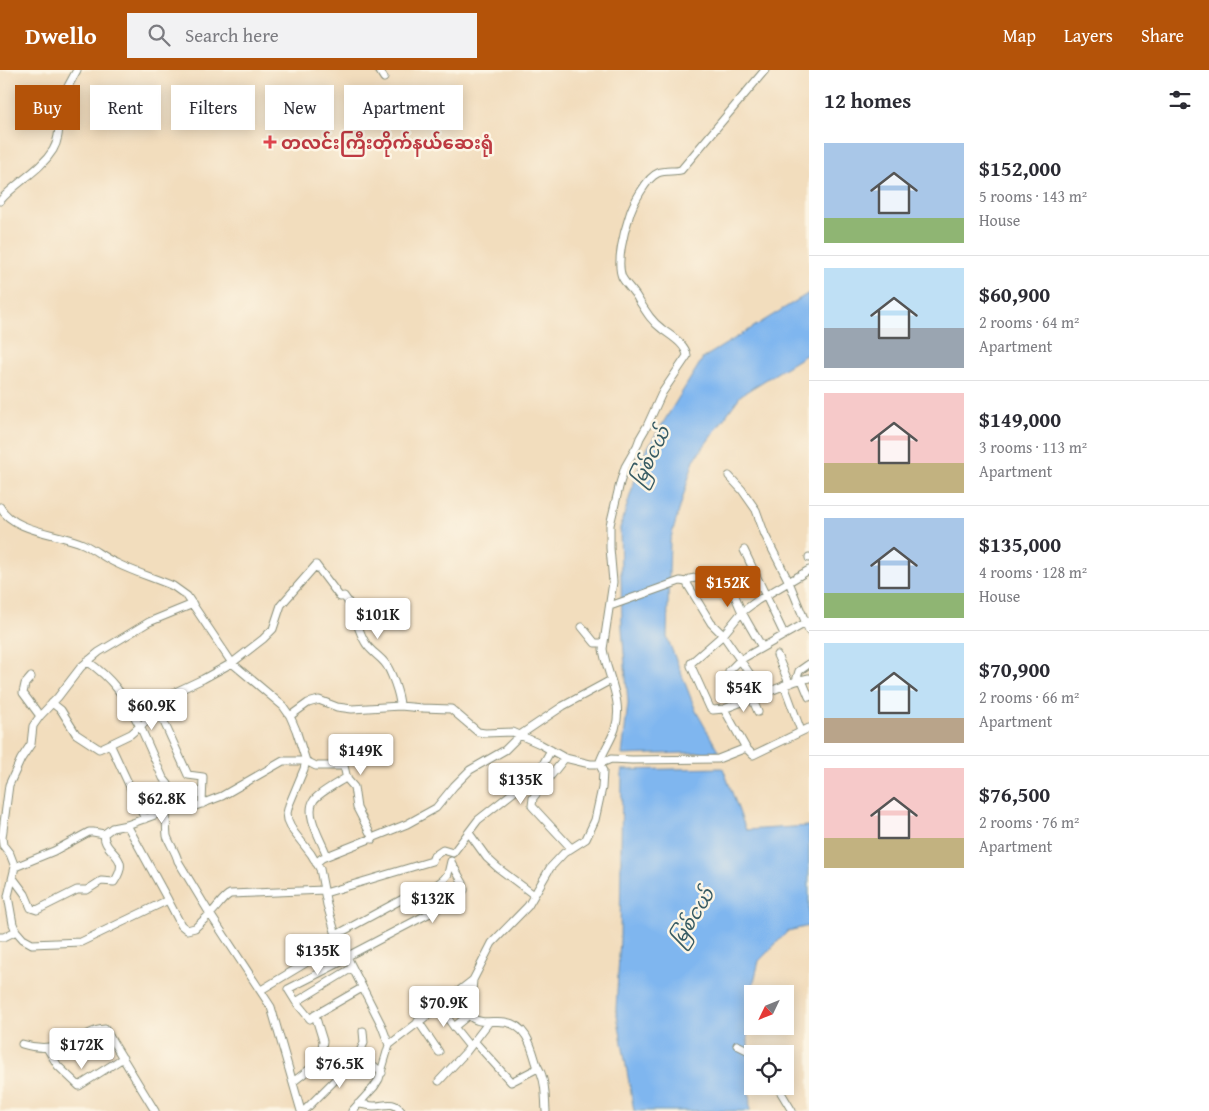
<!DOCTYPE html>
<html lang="en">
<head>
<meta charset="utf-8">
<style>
	:root { --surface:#fff; --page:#f2f2f3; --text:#2b2b33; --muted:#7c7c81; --line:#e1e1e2; --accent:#b45309 }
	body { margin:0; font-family:"Gentium Book Plus","Noto Sans Myanmar",serif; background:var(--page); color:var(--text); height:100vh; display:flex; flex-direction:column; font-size:19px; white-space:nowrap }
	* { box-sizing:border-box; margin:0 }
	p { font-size:16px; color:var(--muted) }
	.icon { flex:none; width:28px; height:28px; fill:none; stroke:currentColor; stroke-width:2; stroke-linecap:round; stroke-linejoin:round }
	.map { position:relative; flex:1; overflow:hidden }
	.side { display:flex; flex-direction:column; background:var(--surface); width:400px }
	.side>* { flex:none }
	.banner { position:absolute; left:15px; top:15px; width:475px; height:45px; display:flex; gap:10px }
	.needle { width:32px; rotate:227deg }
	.buttons { position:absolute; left:744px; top:915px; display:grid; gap:10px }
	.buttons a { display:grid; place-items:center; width:50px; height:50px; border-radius:0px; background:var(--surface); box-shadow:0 2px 12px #0003; font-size:25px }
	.price { position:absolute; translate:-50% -42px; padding:0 11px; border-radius:5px; background:#fff; color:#222; font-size:16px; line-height:32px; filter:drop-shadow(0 1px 2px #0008) }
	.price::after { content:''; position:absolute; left:50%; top:30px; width:15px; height:11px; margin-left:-8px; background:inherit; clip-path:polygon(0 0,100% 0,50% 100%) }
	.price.active { background:var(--accent); color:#fff }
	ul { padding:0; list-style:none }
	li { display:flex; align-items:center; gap:15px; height:125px; padding:0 15px }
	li+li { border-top:1px solid var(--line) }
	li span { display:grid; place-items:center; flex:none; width:140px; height:100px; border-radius:0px; color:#555 }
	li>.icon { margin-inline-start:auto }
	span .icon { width:60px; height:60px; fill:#fffc; stroke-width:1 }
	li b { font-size:21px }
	h2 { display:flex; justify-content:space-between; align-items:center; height:60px; padding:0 15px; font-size:21px }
	.pill { padding:0 18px; border-radius:0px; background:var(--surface); box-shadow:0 2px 12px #0003; font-size:18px; line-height:45px }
	.pill.active { background:var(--accent); color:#fff }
	header { display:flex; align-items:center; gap:30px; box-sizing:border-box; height:70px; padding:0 25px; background:var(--accent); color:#fff }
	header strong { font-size:24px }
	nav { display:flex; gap:28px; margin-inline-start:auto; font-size:18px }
	.search { width:350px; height:45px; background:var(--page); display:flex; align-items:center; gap:12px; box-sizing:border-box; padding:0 18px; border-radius:0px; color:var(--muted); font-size:19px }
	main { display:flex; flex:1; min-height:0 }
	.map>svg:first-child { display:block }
	.water { fill:#7fb6ef; stroke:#4f7a92 }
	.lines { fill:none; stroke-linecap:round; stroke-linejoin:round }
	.minor-casing { stroke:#888d78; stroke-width:9 }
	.minor { stroke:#fff; stroke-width:7 }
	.health-dot { fill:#e0444e; stroke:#fcf5e5; stroke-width:2 }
	.labels { text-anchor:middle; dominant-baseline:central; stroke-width:5; stroke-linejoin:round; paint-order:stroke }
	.health-label { font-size:18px; font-weight:bold; fill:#be3a42; stroke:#fcf5e5; text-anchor:start }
	.water-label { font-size:19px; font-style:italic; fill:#375b63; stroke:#fcf5e5 }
</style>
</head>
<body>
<header>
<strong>Dwello</strong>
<div class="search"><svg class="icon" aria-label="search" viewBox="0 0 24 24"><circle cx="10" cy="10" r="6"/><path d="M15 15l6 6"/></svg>Search here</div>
<nav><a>Map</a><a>Layers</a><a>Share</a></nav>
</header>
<main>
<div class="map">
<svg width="809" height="1041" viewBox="0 0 809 1041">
	<rect width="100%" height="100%" fill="#fcf5e5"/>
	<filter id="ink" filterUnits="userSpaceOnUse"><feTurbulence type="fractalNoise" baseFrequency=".02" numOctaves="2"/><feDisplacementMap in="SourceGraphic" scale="10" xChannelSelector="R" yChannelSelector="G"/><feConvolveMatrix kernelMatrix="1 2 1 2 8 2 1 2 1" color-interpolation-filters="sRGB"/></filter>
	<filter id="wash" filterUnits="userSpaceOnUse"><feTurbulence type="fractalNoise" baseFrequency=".0096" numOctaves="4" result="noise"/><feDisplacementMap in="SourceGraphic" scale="20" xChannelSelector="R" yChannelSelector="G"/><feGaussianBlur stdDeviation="1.12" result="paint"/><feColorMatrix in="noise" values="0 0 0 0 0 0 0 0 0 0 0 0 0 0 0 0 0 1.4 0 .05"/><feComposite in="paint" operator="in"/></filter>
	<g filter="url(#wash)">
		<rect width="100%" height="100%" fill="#f2ddbd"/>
		<path class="water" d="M 809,223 L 809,283 L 741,325 L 694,390 L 670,471 L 667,567 L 696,641 L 719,682 L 622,685 L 628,633 L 622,558 L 620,458 L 642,387 L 703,288 Z
			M 723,698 L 746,760 L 809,756 L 809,856 L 788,861 L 759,891 L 747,940 L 750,1041 L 634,1041 L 616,939 L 620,868 L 622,700 Z"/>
	</g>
	<g filter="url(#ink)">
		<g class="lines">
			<g class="minor-casing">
				<path id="minor" d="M 379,0 L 384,8
					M 0,131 C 16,112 40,101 53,80 C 61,67 58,50 61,35 C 63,23 71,11 77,0
					M 729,406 L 742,420 L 756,440 L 765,465 L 789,512 L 809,561
					M 0,437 C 14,462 58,463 83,474 C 94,479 104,488 116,493 C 134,502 154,508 173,516 L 187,526 L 232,593 L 283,636 L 290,646 L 296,660 L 306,691 L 304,699 L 289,735 L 287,743 L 288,750 L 293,761 L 311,784 L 320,799 L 327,835 L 336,865 L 381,954 L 389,975 L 379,1009 L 374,1017 L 352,1041
					M 744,480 L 784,564
					M 809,487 L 809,488
					M 686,512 L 690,509 L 721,503 C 732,512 735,529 742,542 C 748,554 755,565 762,577
					M 193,534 L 149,552 L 99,582 L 81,597 L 58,627 L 40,646 L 33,656 L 31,674 L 21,689 L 9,715 L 2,768 L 3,775 L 10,784 L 15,797 L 8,826 L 13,854 L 16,861 L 23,869 L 32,874 L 81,872 L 168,830 L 181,855 L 187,860 L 195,858 L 210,844 L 271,937 L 301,1041
					M 610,536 L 680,511 L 686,512 L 711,553 L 723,565 L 763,623
					M 582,557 L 595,573 L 604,573
					M 777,585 L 789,613
					M 87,591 C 113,609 124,626 138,653 L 142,655 L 161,639 L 169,625 L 203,609 L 232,593 L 263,569 L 273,559 L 281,535 L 316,495 L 340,527 L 344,526 C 355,539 356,557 365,572 C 369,580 378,585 384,592 C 391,599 400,626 400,636
					M 729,601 L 740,590 L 809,551
					M 31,607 L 25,614 L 23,623 L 40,646
					M 802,610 L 809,627
					M 796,611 L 799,601 L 809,594
					M 784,615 L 801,661
					M 752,628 L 758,642
					M 52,633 L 61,640 L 76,664 L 99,679 L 110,674 L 145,749
					M 724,639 L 713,640 L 710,638 L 691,596 L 691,593 L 723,565 L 742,542 L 758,530 L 809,500
					M 159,641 L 188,705 L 203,707 L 202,734
					M 290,646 L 308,633 L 319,630 L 337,637 L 352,639 L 400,636 L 422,638 L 451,639 L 478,662 L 485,663 L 513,662 L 540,674 L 565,688 L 590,694 L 599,694 L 611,689 L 632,690 L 718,689 L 746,678 L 724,639 L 796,611 L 809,608
					M 110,674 L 131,664 L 140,656 L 163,708 L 168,714 C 167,731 165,748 167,766 C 169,773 176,782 178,791 L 210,844 C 217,838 223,827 230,824 L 324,820
					M 746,678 L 753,685 L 809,658
					M 565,688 L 533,728 L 532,736 L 571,778
					M 127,755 L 168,830
					M 469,763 L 487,788 L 498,798 L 534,825
					M 327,786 C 322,771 304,744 314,730 C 320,722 338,713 347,707
					M 316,793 L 322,788 L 407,754 L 436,738 L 454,716 L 470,700 L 505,680 L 520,665 L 563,636 L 611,610
					M 15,797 L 54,781 L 89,762 L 93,762 L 104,764 L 112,758 L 127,755 L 166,741 L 193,737 L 222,726 L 283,691 L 306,691 L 316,696 L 344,696 L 347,709 L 354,717 L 357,738 L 373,769
					M 13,808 L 25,824 L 31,838 L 37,840 L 77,820 L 87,820 L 101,811 L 114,812 C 133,784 104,786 104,764
					M 325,823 L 432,791 L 434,786 L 443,780 L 453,783 L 478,750 L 538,703 L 551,680
					M 336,865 L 412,824 L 435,816 L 444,809 L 448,804 L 451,791
					M 0,867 L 4,867 L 16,861
					M 346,887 L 432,842 L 461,823 L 464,820 L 463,813 L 451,792
					M 473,910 L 470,943 L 471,947 C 481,955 494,950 505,952 C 526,955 531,975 536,992 C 537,997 541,1001 542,1006 C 546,1017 545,1030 546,1041
					M 261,920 L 339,873
					M 296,932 L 352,898
					M 439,936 L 454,957
					M 315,945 L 310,949 L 296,932 L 288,919 L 347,889
					M 418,951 L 439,982
					M 363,961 L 364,973 L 360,981 L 364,987 L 382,1003
					M 474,971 L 511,1012 L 538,998
					M 22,974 C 47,982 63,975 86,965 C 92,962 98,959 105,959 L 155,1041
					M 389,975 L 473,910 L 492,873 L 528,836 L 550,798 L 564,783 L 586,769 L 595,750 L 602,718 L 603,701 L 599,694 C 603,681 611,671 615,659 C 624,631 607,606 603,579 L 613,512 L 610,478 L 610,455 L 620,413 L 625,397 L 637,376 L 640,368 L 647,356 L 662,323 L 687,286 C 686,274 671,266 662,259 C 651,251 645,240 638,229 C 634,221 626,215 622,207 C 616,192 624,162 629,147 C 632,135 647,107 658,103 C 666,100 674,102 681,100 L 765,0
					M 737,975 L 755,984
					M 470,977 L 454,957 L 470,944
					M 47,978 L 58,996 L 79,1016 L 123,988
					M 439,1011 L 466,982 L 489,952
					M 293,1012 L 320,991 L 323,971 L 315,945 L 362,918
					M 777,1016 L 792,1041
					M 358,1034 C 363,1034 369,1036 374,1036 C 385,1036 393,1030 401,1041
					M 304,1041 L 353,992 L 357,993 L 364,987"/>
			</g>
			<use href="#minor" class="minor"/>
		</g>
	</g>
	<path class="health-dot" d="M267.5 64.5h5v5h5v5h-5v5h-5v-5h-5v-5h5z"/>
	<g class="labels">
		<g class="health-label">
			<text x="281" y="72">တလင်းကြီးတိုက်နယ်ဆေးရုံ</text>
		</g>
		<g class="water-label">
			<text transform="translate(650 386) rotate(-64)">မြစ်ငယ်</text>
			<text transform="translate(692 847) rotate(-58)">မြစ်ငယ်</text>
		</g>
	</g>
</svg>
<div class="buttons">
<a><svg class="needle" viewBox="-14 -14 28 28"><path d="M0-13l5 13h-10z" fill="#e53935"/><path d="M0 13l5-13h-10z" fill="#7c7c81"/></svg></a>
<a><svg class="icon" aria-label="locate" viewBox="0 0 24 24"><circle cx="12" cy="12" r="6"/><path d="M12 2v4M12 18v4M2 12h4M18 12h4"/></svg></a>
</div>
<b class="price active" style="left:728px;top:538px">$152K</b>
<b class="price" style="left:378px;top:570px">$101K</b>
<b class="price" style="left:744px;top:643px">$54K</b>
<b class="price" style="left:152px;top:661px">$60.9K</b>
<b class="price" style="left:361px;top:706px">$149K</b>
<b class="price" style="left:521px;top:735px">$135K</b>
<b class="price" style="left:162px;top:754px">$62.8K</b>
<b class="price" style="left:433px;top:854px">$132K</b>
<b class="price" style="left:318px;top:906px">$135K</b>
<b class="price" style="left:444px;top:958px">$70.9K</b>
<b class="price" style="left:82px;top:1000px">$172K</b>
<b class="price" style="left:340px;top:1019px">$76.5K</b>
<div class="banner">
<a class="pill active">Buy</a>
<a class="pill">Rent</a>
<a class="pill">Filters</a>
<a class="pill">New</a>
<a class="pill">Apartment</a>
</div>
</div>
<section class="side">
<h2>12 homes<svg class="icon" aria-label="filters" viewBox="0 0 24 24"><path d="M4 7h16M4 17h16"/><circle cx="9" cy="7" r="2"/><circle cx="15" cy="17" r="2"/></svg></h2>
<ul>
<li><span style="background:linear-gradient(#a9c7e8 75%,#8fb573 0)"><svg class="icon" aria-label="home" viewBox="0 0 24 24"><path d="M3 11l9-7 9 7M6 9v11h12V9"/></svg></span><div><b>$152,000</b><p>5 rooms · 143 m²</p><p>House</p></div></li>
<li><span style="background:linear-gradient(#bfe0f5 60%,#9aa5b1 0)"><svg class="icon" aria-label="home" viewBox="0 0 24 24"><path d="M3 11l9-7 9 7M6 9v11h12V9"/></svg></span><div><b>$60,900</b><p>2 rooms · 64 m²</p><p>Apartment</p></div></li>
<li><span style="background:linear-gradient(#f6c9c9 70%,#c2b280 0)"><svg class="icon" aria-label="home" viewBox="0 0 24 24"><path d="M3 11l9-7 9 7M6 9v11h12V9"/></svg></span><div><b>$149,000</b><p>3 rooms · 113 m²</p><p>Apartment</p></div></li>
<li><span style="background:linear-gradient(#a9c7e8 75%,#8fb573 0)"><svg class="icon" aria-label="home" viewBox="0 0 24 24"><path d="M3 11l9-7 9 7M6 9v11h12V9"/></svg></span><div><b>$135,000</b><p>4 rooms · 128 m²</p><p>House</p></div></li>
<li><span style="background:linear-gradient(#bfe0f5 75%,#b9a48a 0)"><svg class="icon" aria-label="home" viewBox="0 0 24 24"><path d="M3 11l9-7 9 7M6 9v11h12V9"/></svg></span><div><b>$70,900</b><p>2 rooms · 66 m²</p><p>Apartment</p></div></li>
<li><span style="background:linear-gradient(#f6c9c9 70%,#c2b280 0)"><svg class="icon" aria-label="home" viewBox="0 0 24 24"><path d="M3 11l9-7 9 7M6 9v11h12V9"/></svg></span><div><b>$76,500</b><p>2 rooms · 76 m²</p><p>Apartment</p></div></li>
</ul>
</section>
</main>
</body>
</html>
